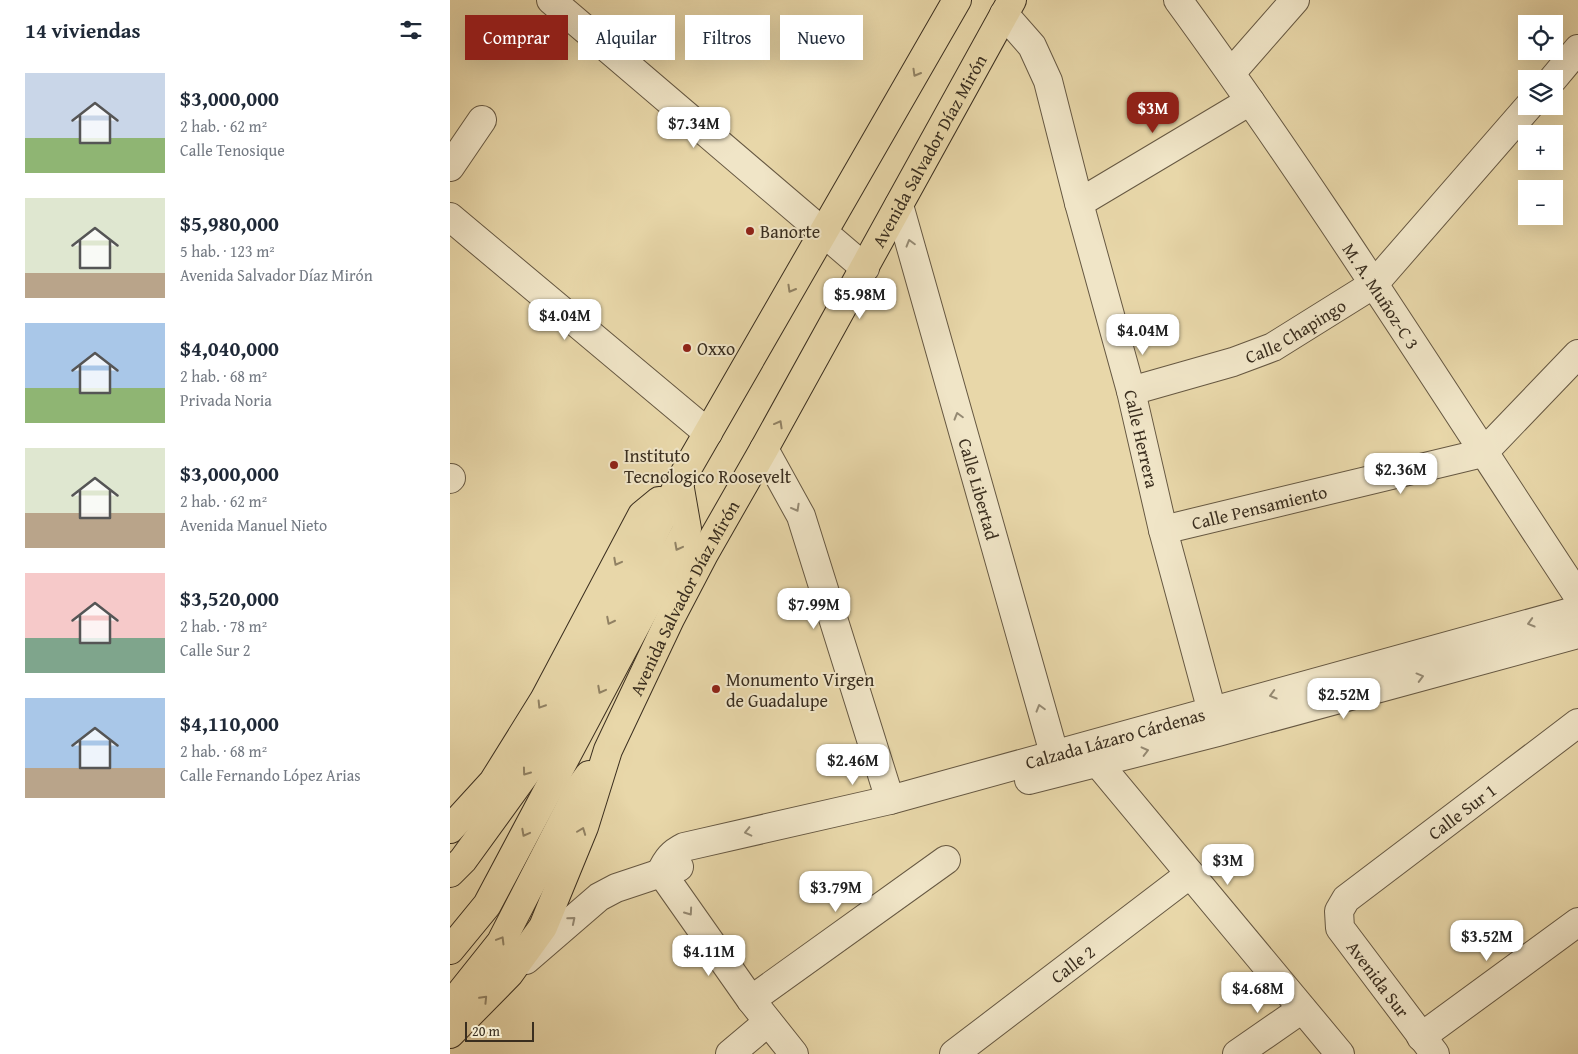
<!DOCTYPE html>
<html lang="es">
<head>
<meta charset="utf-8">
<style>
	:root { --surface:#fff; --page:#f6f6f7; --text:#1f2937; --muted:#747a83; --accent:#8f2418 }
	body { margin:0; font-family:"Gentium Book Plus",serif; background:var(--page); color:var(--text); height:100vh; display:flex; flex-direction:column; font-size:19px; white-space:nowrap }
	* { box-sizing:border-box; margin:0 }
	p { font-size:16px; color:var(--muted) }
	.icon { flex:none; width:28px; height:28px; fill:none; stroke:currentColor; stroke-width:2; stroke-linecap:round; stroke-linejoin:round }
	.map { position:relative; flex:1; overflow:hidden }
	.side { display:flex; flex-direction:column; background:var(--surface); width:450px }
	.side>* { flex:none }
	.top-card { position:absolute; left:15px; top:15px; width:475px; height:45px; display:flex; gap:10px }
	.fabs { position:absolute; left:1068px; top:15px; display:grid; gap:10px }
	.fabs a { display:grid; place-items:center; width:45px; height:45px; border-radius:0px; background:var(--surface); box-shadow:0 5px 20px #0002; font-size:25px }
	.scale { position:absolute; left:15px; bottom:12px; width:69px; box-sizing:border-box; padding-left:5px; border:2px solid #3a2e1f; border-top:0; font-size:14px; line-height:18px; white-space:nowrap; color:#3a2e1f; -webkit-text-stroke:4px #f0e5c7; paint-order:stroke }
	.price { position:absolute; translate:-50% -42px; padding:0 11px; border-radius:10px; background:#fff; color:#222; font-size:16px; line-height:32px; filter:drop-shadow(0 1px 2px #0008) }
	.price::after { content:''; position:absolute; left:50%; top:30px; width:15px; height:11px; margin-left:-8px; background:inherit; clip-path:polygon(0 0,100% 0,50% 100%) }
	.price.selected { background:var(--accent); color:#fff }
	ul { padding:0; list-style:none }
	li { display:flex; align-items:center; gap:15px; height:125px; padding:0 25px }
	li span { display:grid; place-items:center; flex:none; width:140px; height:100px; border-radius:0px; color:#555 }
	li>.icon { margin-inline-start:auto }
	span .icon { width:60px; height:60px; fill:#fffc; stroke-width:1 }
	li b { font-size:21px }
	h2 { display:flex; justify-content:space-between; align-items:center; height:60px; padding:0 25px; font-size:21px }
	.tag { padding:0 18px; border-radius:0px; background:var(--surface); box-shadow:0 5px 20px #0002; font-size:18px; line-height:45px }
	.tag.selected { background:var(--accent); color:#fff }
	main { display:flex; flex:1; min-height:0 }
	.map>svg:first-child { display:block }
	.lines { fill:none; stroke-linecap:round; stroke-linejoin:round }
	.minor-casing { stroke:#665842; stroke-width:30 }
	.major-casing { stroke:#3a2e1f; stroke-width:30 }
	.minor { stroke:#f0e5c7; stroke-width:28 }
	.major { stroke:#e8d7a9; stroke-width:28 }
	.oneway { stroke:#918264 }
	.oneway2 { stroke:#958a73 }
	.poi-dot { fill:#8f2418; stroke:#f0e5c7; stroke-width:2 }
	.labels { text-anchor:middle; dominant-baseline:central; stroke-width:4; stroke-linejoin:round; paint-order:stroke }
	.street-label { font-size:18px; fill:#3a2e1f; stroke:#f0e5c7 }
	.poi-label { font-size:18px; fill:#3a2e1f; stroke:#f0e5c7; text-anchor:start }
</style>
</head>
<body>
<main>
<section class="side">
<h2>14 viviendas<svg class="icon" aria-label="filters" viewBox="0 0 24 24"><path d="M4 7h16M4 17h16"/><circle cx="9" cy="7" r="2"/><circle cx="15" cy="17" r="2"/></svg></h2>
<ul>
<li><span style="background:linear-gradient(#c9d6e8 65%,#8fb573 0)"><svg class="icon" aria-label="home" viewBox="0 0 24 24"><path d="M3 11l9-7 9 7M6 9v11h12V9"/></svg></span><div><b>$3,000,000</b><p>2 hab. · 62 m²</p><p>Calle Tenosique</p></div></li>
<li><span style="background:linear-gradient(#dfe7d0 75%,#b9a48a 0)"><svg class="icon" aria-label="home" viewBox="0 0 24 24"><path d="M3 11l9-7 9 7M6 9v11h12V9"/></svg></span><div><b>$5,980,000</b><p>5 hab. · 123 m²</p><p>Avenida Salvador Díaz Mirón</p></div></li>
<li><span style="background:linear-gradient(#a9c7e8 65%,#8fb573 0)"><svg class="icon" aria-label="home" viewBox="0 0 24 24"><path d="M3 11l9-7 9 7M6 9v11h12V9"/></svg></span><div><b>$4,040,000</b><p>2 hab. · 68 m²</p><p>Privada Noria</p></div></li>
<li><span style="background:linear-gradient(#dfe7d0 65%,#b9a48a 0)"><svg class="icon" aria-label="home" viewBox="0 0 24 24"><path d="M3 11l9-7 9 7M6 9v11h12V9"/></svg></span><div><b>$3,000,000</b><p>2 hab. · 62 m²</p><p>Avenida Manuel Nieto</p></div></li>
<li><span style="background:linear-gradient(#f6c9c9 65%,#7fa58c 0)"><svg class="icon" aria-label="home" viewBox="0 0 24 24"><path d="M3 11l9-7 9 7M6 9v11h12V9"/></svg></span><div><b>$3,520,000</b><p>2 hab. · 78 m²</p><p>Calle Sur 2</p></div></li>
<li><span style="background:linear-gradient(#a9c7e8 70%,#b9a48a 0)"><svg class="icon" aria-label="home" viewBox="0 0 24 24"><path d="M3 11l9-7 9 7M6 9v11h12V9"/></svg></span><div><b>$4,110,000</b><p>2 hab. · 68 m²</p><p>Calle Fernando López Arias</p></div></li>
</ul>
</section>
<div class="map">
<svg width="1128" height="1054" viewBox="0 0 1128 1054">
	<rect width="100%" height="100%" fill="#e8d7a9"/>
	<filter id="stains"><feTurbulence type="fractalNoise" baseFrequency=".004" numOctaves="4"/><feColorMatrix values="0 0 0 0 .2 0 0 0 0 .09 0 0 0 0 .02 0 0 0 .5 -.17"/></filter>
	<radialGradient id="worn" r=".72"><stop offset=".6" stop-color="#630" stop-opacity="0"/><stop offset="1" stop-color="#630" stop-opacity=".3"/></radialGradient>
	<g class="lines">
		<g class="minor-casing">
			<g id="minor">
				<path d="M 101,0 L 415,268"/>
				<path id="s1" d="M 728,0 C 869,193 996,396 1128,596"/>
				<path id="s2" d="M 554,14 L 582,46 L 598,81 L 629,203 L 681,391 L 713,530 L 767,730"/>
				<path d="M 781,73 L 845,0"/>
				<path d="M 1103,79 L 1128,49"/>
				<path d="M 0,167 L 32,120"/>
				<path d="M 629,203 L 800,101"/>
				<path id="s3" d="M 449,205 L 609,771"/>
				<path d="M 0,217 L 258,433"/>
				<path id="s4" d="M 681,391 L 783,362 L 823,347 L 924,284 L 1079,106"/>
				<path d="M 314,449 L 351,516 L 440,800"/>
				<path d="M 0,479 L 1,478"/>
				<path id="s5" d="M 713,530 L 1033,453 L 1128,354"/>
				<path d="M 637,750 L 890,1054"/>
				<path d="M 579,780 L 768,732 L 1128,634"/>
				<path d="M 76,960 L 149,897 L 166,888 L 229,867"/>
				<path d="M 301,1000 L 496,860"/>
				<path d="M 971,1037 L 1128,922"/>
				<path d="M 280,1054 L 318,1022"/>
				<path id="s6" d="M 344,1054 L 301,1000 L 211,872 C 217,859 222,853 234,847 L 440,800 L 1128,610"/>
				<path id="s7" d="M 504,1054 L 740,874"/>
				<path d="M 787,1054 L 852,1009"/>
				<path id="s8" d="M 985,1054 L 890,928 L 889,911 L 896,899 L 1128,723"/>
			</g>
		</g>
		<g class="major-casing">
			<g id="major">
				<path d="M 0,829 L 43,782 L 94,700 L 192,515 L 209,501"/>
				<path d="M 0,873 L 13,860 L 102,737 L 229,483 L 507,0"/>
				<path d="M 0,950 L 37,905 L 237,529 L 229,483"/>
				<path d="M 0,1006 L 51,942 L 131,786 L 139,775"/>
				<path id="s9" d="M 0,1034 L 59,974 L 93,927 L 134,827 L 158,750 L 220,619 L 254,554 L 314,449 L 562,0"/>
			</g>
		</g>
		<use href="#minor" class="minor"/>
		<use href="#major" class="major"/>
	</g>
	<defs><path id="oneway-chevron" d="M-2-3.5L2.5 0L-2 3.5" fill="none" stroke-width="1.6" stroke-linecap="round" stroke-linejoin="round" transform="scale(1.25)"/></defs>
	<g class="oneway">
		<use href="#oneway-chevron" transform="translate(466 73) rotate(120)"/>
		<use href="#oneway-chevron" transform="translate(341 289) rotate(120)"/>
		<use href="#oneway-chevron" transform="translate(329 424) rotate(-61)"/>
		<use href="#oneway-chevron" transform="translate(228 547) rotate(118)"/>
		<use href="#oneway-chevron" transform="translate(167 562) rotate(118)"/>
		<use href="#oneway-chevron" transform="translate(160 621) rotate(117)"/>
		<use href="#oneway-chevron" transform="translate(151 690) rotate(118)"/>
		<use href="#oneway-chevron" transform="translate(91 705) rotate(122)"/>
		<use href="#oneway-chevron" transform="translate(76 772) rotate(126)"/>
		<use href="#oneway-chevron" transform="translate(132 831) rotate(-69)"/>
		<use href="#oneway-chevron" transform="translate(75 833) rotate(118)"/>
		<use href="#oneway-chevron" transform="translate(51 940) rotate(-59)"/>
		<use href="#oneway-chevron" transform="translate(34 999) rotate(-46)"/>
	</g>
	<g class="oneway2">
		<use href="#oneway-chevron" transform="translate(460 243) rotate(-106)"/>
		<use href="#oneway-chevron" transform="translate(508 416) rotate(-106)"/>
		<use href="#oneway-chevron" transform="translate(346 508) rotate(61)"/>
		<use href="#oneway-chevron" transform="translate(1081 623) rotate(164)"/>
		<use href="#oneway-chevron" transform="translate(970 677) rotate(-15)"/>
		<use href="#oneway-chevron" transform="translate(823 695) rotate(164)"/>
		<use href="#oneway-chevron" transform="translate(590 708) rotate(-106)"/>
		<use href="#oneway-chevron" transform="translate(695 751) rotate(-14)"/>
		<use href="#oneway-chevron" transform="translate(298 832) rotate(167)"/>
		<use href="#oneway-chevron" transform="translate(239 912) rotate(55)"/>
		<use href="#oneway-chevron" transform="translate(122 920) rotate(-40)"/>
	</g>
	<g class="poi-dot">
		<circle cx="300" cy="231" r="5"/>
		<circle cx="237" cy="348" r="5"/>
		<circle cx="164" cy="465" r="5"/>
		<circle cx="266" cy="689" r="5"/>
	</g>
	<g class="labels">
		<g class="street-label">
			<text stroke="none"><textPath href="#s9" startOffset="1011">Avenida Salvador Díaz Mirón</textPath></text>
			<text stroke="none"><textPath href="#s1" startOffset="359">M. A. Muñoz-C 3</textPath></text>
			<text stroke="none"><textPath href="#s4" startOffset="176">Calle Chapingo</textPath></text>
			<text stroke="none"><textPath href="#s2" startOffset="451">Calle Herrera</textPath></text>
			<text stroke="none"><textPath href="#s3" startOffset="295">Calle Libertad</textPath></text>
			<text stroke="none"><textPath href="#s5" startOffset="99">Calle Pensamiento</textPath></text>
			<text stroke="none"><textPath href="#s9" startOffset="501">Avenida Salvador Díaz Mirón</textPath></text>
			<text stroke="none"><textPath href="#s6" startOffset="705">Calzada Lázaro Cárdenas</textPath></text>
			<text stroke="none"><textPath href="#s8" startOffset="334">Calle Sur 1</textPath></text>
			<text stroke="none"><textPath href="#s7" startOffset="149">Calle 2</textPath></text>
			<text transform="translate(928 979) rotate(53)">Avenida Sur</text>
		</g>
		<g class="poi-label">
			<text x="310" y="231">Banorte</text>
			<text x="247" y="348">Oxxo</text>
			<text x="174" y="455">Instituto<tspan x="174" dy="21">Tecnologico Roosevelt</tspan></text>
			<text x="276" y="679">Monumento Virgen<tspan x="276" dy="21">de Guadalupe</tspan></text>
		</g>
	</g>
	<rect width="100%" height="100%" filter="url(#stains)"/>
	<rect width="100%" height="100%" fill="url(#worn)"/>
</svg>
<div class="fabs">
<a><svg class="icon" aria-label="locate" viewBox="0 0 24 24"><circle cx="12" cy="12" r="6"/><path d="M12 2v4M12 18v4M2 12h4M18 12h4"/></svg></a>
<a><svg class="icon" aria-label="layers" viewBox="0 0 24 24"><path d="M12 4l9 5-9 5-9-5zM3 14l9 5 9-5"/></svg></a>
<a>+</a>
<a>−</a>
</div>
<div class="scale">20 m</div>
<b class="price selected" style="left:703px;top:134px">$3M</b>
<b class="price" style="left:244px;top:149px">$7.34M</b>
<b class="price" style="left:410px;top:320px">$5.98M</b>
<b class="price" style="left:115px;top:341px">$4.04M</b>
<b class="price" style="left:693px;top:356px">$4.04M</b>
<b class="price" style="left:951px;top:495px">$2.36M</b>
<b class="price" style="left:364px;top:630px">$7.99M</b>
<b class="price" style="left:894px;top:720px">$2.52M</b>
<b class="price" style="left:403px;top:786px">$2.46M</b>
<b class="price" style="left:778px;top:886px">$3M</b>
<b class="price" style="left:386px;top:913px">$3.79M</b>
<b class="price" style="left:1037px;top:962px">$3.52M</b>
<b class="price" style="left:259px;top:977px">$4.11M</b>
<b class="price" style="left:808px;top:1014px">$4.68M</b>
<div class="top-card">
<a class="tag selected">Comprar</a>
<a class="tag">Alquilar</a>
<a class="tag">Filtros</a>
<a class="tag">Nuevo</a>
</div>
</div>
</main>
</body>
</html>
